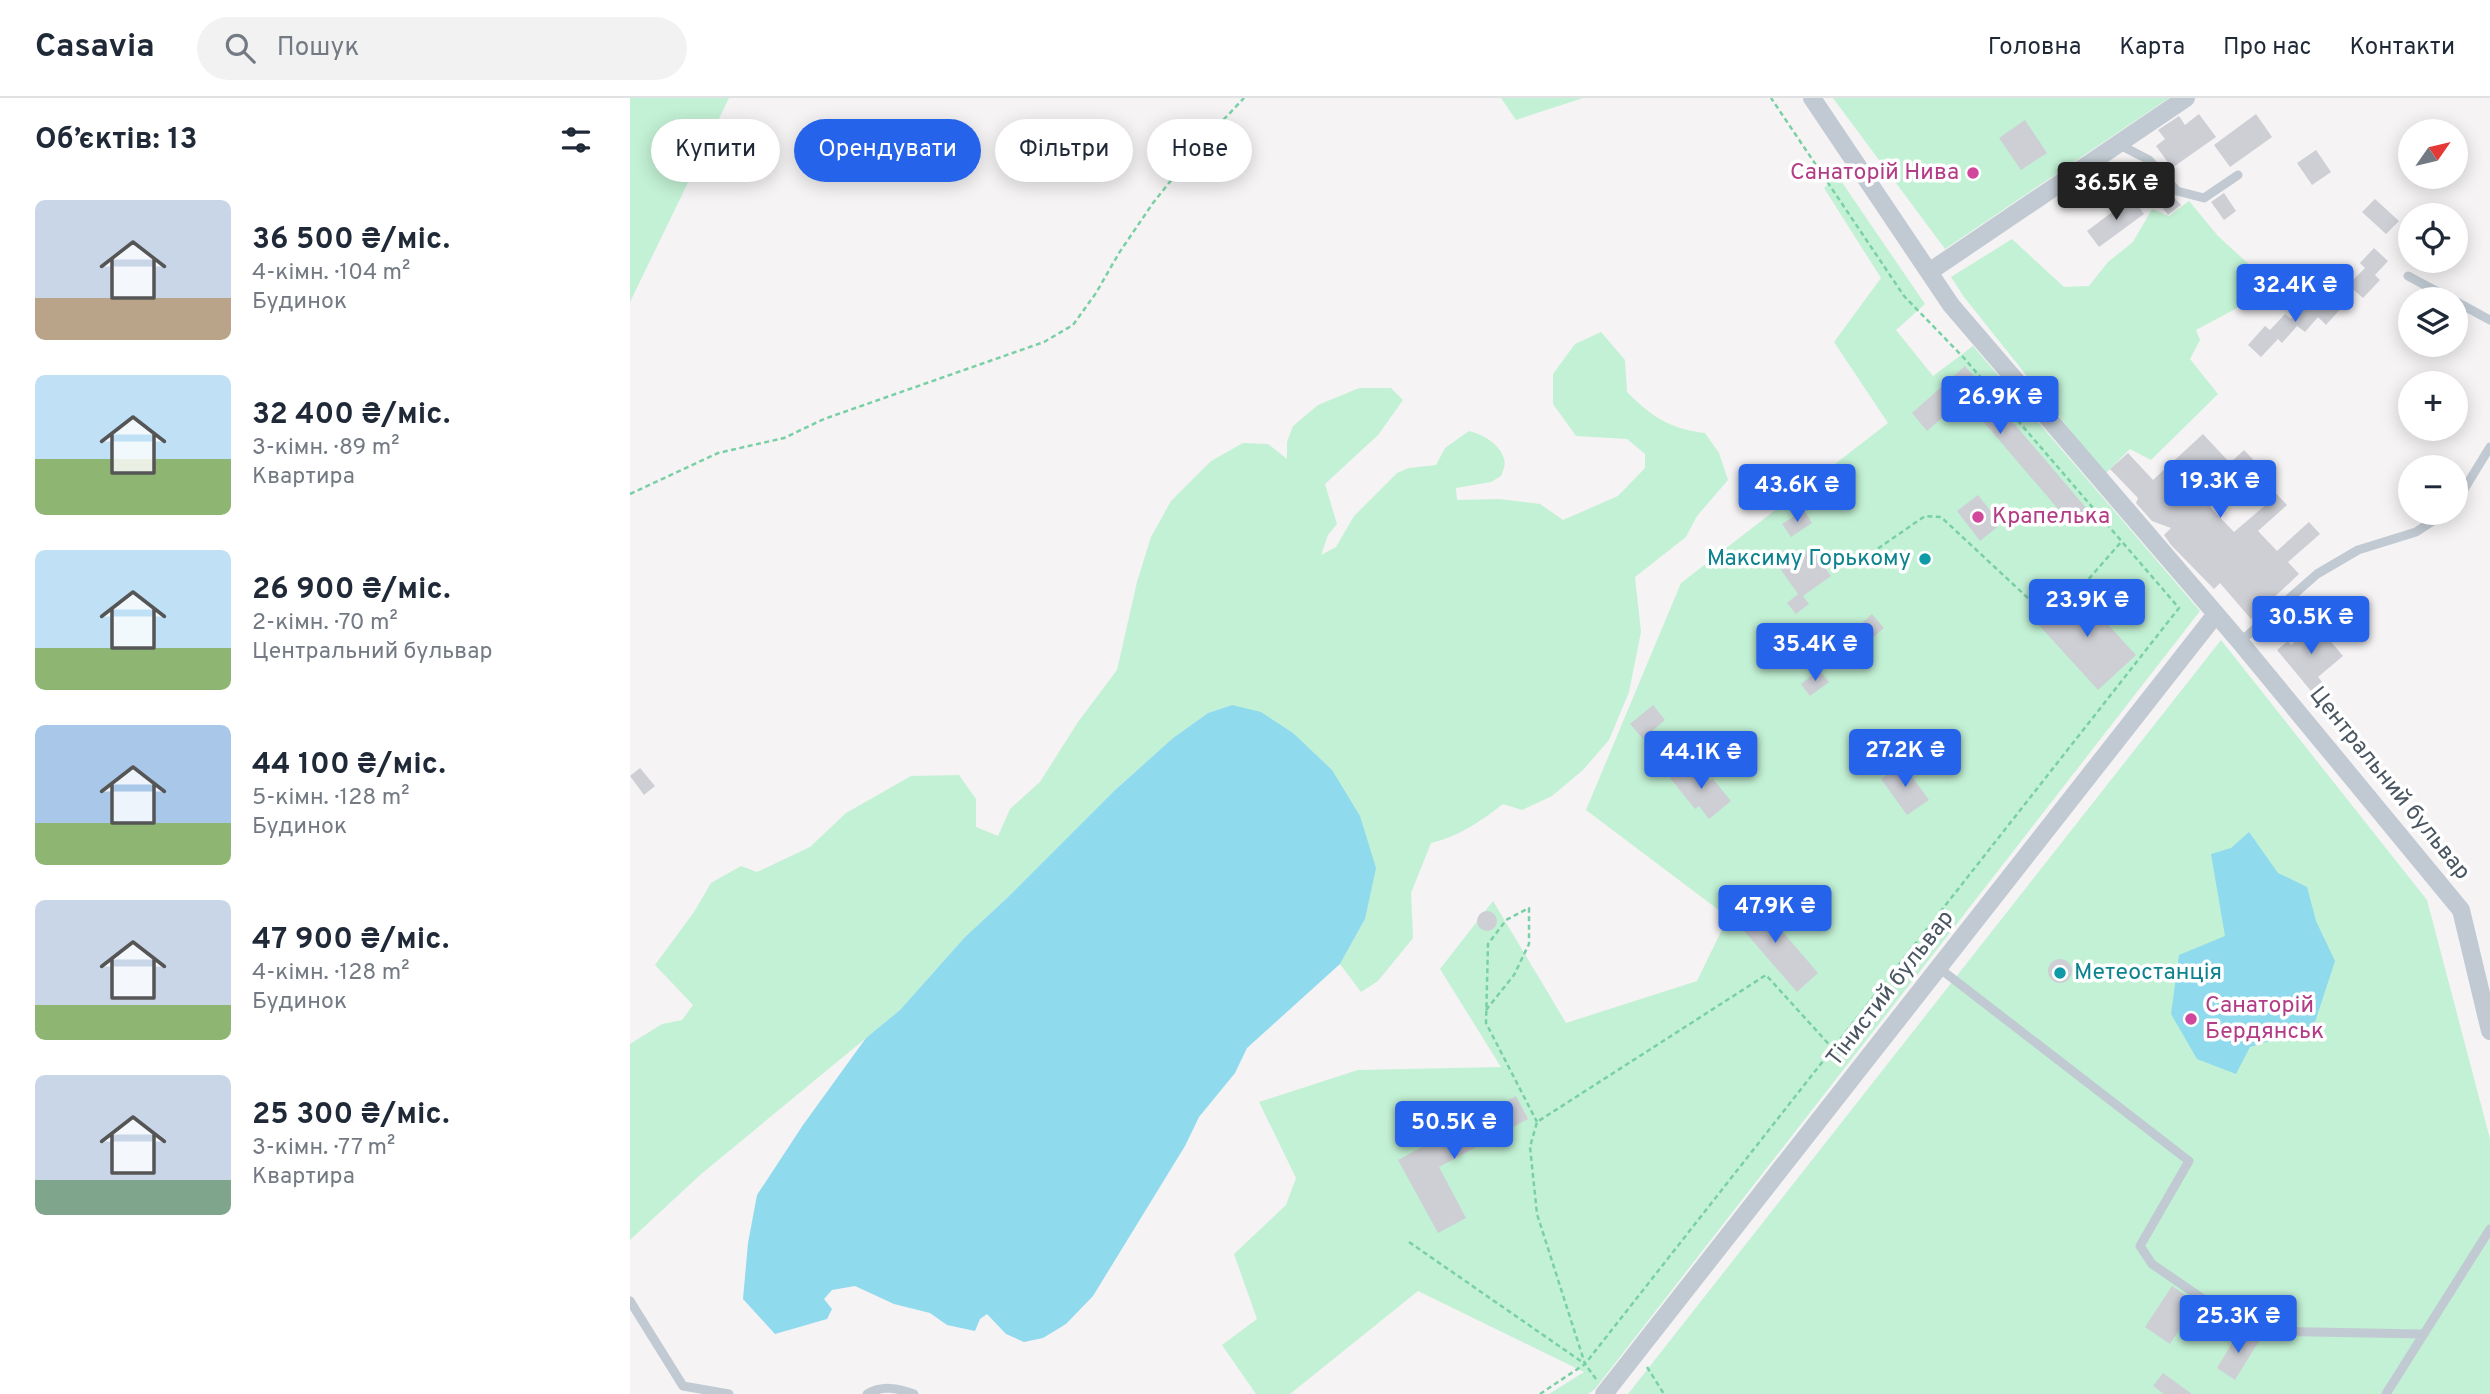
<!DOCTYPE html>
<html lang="uk">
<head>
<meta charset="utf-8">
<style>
	:root { --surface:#fff; --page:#f2f2f3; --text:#1f2937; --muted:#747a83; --line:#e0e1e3; --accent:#2563eb }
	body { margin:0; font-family:Overpass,sans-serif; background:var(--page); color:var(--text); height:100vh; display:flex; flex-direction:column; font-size:26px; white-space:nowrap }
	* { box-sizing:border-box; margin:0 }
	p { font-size:23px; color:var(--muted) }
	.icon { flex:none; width:38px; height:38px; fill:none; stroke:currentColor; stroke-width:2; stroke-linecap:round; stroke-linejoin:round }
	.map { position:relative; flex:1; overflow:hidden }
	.details { display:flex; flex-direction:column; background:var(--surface); width:630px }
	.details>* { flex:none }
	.guide { position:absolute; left:21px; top:21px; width:665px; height:63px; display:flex; gap:14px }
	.needle { width:46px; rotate:56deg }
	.tools { position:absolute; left:1768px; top:21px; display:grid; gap:14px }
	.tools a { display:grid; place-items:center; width:70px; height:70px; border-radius:50%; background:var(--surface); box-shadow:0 4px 18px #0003; font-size:35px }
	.price { position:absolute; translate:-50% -60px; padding:0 16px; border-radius:7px; background:var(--accent); color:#fff; font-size:23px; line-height:46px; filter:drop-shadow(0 2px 4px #0008) }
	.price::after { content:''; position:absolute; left:50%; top:42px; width:21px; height:16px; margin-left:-10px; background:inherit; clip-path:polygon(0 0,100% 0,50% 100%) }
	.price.selected { background:#222; color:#fff }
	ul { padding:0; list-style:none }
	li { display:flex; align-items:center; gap:21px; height:175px; padding:0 35px }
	li span { display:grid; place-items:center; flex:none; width:196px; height:140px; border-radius:10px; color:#555 }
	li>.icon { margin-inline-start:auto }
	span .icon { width:84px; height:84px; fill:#fffc; stroke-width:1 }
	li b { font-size:30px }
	h2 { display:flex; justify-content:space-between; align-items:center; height:84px; padding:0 35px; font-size:30px }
	.chip { padding:0 24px; border-radius:32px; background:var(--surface); box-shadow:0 4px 18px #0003; font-size:24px; line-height:63px }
	.chip.selected { background:var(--accent); color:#fff }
	header { display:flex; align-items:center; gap:42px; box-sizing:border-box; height:98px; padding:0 35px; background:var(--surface); border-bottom:2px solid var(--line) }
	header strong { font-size:33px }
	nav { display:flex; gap:38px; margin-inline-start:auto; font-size:24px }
	.search { width:490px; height:63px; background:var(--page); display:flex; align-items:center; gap:18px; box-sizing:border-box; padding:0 24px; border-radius:38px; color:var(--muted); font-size:26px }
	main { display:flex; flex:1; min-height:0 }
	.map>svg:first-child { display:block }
	.green { fill:#c3f1d5 }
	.water { fill:#90daee }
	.building { fill:#cdcfd5; fill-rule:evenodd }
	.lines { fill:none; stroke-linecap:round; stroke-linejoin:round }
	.path { stroke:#7ad0a6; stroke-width:2.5; stroke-dasharray:5 3.5; stroke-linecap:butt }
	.service { stroke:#c1cad2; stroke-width:9 }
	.minor { stroke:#c1cad2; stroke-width:18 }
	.hotel-dot { fill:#d1479c; stroke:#fff; stroke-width:2.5 }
	.culture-dot { fill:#0f9aa8; stroke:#fff; stroke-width:2.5 }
	.labels { text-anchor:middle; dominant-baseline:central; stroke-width:7; stroke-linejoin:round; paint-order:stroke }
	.hotel-label { font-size:23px; fill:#b23c85; stroke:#fff; text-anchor:start }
	.culture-label { font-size:23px; fill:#0d838f; stroke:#fff; text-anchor:end }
	.street-label { font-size:23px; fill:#4a5661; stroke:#fff }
</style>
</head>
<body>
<header>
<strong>Casavia</strong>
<div class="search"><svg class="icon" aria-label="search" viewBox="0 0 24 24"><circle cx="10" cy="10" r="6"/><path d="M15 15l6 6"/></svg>Пошук</div>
<nav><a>Головна</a><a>Карта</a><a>Про нас</a><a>Контакти</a></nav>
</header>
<main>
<section class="details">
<h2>Об’єктів: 13<svg class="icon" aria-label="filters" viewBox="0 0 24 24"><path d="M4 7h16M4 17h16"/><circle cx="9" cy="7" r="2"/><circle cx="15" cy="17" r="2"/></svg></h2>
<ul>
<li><span style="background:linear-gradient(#c9d6e8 70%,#b9a48a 0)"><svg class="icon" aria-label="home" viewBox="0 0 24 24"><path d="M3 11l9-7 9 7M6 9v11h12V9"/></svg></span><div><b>36 500 ₴/міс.</b><p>4-кімн. · 104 m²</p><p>Будинок</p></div></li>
<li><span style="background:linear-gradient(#bfe0f5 60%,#8fb573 0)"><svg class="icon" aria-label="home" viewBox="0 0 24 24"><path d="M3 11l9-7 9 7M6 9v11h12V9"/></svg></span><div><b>32 400 ₴/міс.</b><p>3-кімн. · 89 m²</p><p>Квартира</p></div></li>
<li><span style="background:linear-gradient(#bfe0f5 70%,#8fb573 0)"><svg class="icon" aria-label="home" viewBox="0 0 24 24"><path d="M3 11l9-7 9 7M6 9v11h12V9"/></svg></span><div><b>26 900 ₴/міс.</b><p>2-кімн. · 70 m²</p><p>Центральний бульвар</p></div></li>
<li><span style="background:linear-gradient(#a9c7e8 70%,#8fb573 0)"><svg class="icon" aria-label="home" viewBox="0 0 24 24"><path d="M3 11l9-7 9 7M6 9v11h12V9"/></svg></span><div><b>44 100 ₴/міс.</b><p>5-кімн. · 128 m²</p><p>Будинок</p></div></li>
<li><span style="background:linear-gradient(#c9d6e8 75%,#8fb573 0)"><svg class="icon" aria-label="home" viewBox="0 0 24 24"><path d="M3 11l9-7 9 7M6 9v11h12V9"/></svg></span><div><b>47 900 ₴/міс.</b><p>4-кімн. · 128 m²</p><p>Будинок</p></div></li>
<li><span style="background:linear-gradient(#c9d6e8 75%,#7fa58c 0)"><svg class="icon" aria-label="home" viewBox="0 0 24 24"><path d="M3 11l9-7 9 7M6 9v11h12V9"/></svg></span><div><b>25 300 ₴/міс.</b><p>3-кімн. · 77 m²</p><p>Квартира</p></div></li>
</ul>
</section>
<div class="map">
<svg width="1860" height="1296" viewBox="0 0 1860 1296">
	<rect width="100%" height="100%" fill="#f5f3f3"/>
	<path class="green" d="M 0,0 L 99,0 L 0,204 Z
		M 871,0 L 953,0 L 886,22 Z
		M 1203,0 L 1539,0 L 1315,151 Z
		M 1207,77 L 1295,206 L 1266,232 L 1303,278 L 1343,248 L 1570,513 L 965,1291 L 958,1296 L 919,1296 L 954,1274 L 788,1193 L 660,1296 L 626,1296 L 592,1247 L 627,1221 L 604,1156 L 656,1107 L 666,1080 L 629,1004 L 728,972 L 871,969 L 810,871 L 863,803 L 936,925 L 1067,883 L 1098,819 L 956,712 L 1051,485 L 1258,325 L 1204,244 L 1251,180 L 1194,90 Z
		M 1559,103 L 1588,138 L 1634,180 L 1622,202 L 1566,232 L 1570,242 L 1560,261 L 1588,296 L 1521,362 L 1500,351 L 1475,376 L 1334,199 L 1321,179 L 1382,141 L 1434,189 L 1459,188 L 1478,164 L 1503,144 L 1522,111 L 1539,118 Z
		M 971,234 L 995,262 L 997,294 C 1022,319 1040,331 1075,335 L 1089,355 L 1098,382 L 1067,418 L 1056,439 L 1005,479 L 1011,534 L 999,594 L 979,642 L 953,672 L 922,698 L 892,712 L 873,706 C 851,723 828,739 801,745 L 781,795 L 783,840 L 748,883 L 731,894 L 710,866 L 735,821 L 602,607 L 578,615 L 543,640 L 484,693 L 376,801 L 335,839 L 270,912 L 70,1077 L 0,1142 L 0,946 L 32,926 L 52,922 L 63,907 L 25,867 L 64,814 L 81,785 L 111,768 L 127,774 L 180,749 L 216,715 L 281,678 L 329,677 L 346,701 L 346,729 L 368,738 L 380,711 L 410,684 L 448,624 L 487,572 L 507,484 L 521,439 L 541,403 L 581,363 L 613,345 L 638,346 L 657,361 L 657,344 L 663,328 L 688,307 L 729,290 L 761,290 L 773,302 L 748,337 L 695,386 L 707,426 L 698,437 L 691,457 L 706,449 L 724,418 L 767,375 L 779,370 L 806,367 L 815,350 L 839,333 C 852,336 870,346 874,361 C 876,366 873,373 871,378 L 861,384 L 826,390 L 827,402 L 869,401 L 910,406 L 933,422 L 988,398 L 1015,370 L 1015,356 L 997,341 L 946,338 L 923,306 L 923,276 L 945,246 Z
		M 1591,542 L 1797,802 L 1860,1041 L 1860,1296 L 998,1296 Z"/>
	<path class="water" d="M 602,607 L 631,614 L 663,635 L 702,672 L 730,718 L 746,770 L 735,821 L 710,866 L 617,950 L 605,975 L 569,1019 L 555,1048 L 463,1198 L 436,1226 L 413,1240 L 394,1244 L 376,1236 L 357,1216 L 350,1221 L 345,1233 L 317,1227 L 300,1215 L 264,1206 L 225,1188 L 202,1192 L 194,1201 L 202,1211 L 197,1221 L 145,1236 L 113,1201 L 118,1145 L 127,1097 L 173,1027 L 236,940 L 270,912 L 335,839 L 376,801 L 484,693 L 543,640 L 578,615 Z
		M 1619,734 L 1648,775 L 1677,789 L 1686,823 L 1705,863 L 1683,930 L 1620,949 L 1606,976 L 1567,961 L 1541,916 L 1549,857 L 1595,838 L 1581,756 L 1601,750 Z"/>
	<path class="building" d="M 1569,16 L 1586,39 L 1542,70 L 1526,48 L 1535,41 L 1528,32 L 1549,18 L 1555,27 Z
		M 1626,16 L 1642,39 L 1600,69 L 1584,47 Z
		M 1395,22 L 1417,55 L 1391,72 L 1369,40 Z
		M 1686,52 L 1701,74 L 1682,87 L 1667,65 Z
		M 1534,89 L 1551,107 L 1538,117 L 1523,97 Z
		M 1594,95 L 1606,113 L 1594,122 L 1581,104 Z
		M 1502,99 L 1514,116 L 1469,149 L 1457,133 Z
		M 1745,101 L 1769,123 L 1756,136 L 1732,114 Z
		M 1744,150 L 1758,163 L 1745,177 L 1750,182 L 1733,200 L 1718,187 L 1735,170 L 1730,165 Z
		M 1698,195 L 1713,208 L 1696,227 L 1688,219 L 1675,234 L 1667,228 L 1652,245 L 1648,241 L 1631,259 L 1618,247 L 1635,228 L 1640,232 L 1655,216 L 1661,221 L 1676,206 L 1683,212 Z
		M 1335,268 L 1457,411 L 1440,425 L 1334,301 L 1297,333 L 1282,315 Z
		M 1573,336 L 1600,365 L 1614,352 L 1640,379 L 1635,384 L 1657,407 L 1628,433 L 1647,453 L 1679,424 L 1690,436 L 1658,464 L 1669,476 L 1621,521 L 1590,485 L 1584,491 L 1541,447 L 1534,437 L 1541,430 L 1522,423 L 1506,405 L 1508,400 L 1480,371 L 1498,355 L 1523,382 ZM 1612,379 L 1638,405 L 1604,434 L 1580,409 Z
		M 1348,397 L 1371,426 L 1350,443 L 1327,413 Z
		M 1174,412 L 1182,425 L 1161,439 L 1152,426 Z
		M 1181,450 L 1201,478 L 1173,498 L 1179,506 L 1166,516 L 1157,505 L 1168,496 L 1151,472 Z
		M 1445,491 L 1506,557 L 1468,592 L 1407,525 Z
		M 1242,516 L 1254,530 L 1234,547 L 1222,534 Z
		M 1686,526 L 1713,558 L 1688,579 L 1692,584 L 1681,593 L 1647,552 L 1658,543 L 1661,547 Z
		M 1189,572 L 1199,584 L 1180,598 L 1171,586 Z
		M 1023,607 L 1035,622 L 1013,641 L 1000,626 Z
		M 1272,665 L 1299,702 L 1277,717 L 1251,681 Z
		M 1055,668 L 1061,675 L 1069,670 L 1080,683 L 1083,681 L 1101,703 L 1079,721 L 1069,708 L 1065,711 L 1040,680 Z
		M 10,670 L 25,688 L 14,697 L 0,678 Z
		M 1124,800 L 1188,875 L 1167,894 L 1102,819 Z
		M847 823a10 10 0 1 1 20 0a10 10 0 1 1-20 0Z
		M1418 873a12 12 0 1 1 24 0a12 12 0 1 1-24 0Z
		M 886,998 L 898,1021 L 809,1069 L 836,1120 L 808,1135 L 768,1062 Z
		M 1542,1188 L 1567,1205 L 1540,1246 L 1515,1229 Z
		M 1609,1234 L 1629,1243 L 1605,1282 L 1587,1270 Z
		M 1533,1275 L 1562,1296 L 1534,1296 L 1523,1288 Z"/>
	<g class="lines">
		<path class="path" d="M 0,396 L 88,355 L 154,340 L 194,321 L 414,244 L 443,227 L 466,195 L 489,155 L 523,105 L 566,51 L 614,0
			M 1227,465 L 1295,418 L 1311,419 L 1399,501 L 1421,516 L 1442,500 L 1492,443
			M 856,912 L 884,877 L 899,846 L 899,810 L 876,822 L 858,846 L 856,925 L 907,1024
			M 779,1144 L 955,1266
			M 1017,1269 L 1034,1296
			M 966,1281 L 955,1266 L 907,1116 L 900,1049 L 907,1024 L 1136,877 L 1214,963
			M 910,1296 L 955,1266 L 1549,510 L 1334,260 L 1274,198 L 1141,0"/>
		<path class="service" d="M 1488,46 L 1519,62 L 1547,93 L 1574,100 L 1608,77
			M 1778,178 L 1821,201
			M 1825,203 L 1860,222
			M 1825,406 L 1860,349
			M 1610,544 L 1687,476 L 1728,452 L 1786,434 L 1815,415
			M 1309,870 L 1559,1063 L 1510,1148 L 1522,1166 L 1611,1227 L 1634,1233 L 1793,1236
			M 0,1203 L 53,1288 L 99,1296
			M 237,1296 C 252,1287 268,1290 284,1296
			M 1756,1296 L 1860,1131"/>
		<path class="minor" d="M 1182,0 L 1321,207 L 1610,544 L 1831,812 L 1860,933
			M 1299,174 L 1556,0
			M 974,1296 L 1586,516"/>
	</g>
	<g class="hotel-dot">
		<circle cx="1343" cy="75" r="7"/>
		<circle cx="1348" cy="419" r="7"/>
		<circle cx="1561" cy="921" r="7"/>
	</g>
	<g class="culture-dot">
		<circle cx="1295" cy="461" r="7"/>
		<circle cx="1430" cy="875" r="7"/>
	</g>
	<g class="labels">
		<g class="hotel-label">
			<text x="1329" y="75" text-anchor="end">Санаторій Нива</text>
			<text x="1362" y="419">Крапелька</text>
			<text x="1575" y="908">Санаторій<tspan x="1575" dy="26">Бердянськ</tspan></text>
		</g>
		<g class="culture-label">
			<text x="1281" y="461">Максиму Горькому</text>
			<text x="1444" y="875" text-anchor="start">Метеостанція</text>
		</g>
		<g class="street-label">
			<text transform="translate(1759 686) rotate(51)">Центральний бульвар</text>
			<text transform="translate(1261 891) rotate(-52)">Тінистий бульвар</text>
		</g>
	</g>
</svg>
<div class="tools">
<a><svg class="needle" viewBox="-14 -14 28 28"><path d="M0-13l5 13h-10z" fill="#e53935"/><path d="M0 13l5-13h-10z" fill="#747a83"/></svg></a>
<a><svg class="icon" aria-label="locate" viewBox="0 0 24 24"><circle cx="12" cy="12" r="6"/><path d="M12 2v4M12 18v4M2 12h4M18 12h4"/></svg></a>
<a><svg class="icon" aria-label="layers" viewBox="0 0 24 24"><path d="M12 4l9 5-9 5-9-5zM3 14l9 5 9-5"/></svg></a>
<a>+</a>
<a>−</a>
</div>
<b class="price selected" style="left:1486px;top:124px">36.5K ₴</b>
<b class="price" style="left:1665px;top:226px">32.4K ₴</b>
<b class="price" style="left:1370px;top:338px">26.9K ₴</b>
<b class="price" style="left:1590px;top:422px">19.3K ₴</b>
<b class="price" style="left:1167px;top:426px">43.6K ₴</b>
<b class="price" style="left:1457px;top:541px">23.9K ₴</b>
<b class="price" style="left:1681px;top:558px">30.5K ₴</b>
<b class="price" style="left:1185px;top:585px">35.4K ₴</b>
<b class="price" style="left:1275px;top:691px">27.2K ₴</b>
<b class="price" style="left:1071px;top:693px">44.1K ₴</b>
<b class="price" style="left:1145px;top:847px">47.9K ₴</b>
<b class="price" style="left:824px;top:1063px">50.5K ₴</b>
<b class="price" style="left:1608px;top:1257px">25.3K ₴</b>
<div class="guide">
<a class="chip">Купити</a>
<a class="chip selected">Орендувати</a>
<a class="chip">Фільтри</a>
<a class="chip">Нове</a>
</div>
</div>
</main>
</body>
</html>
